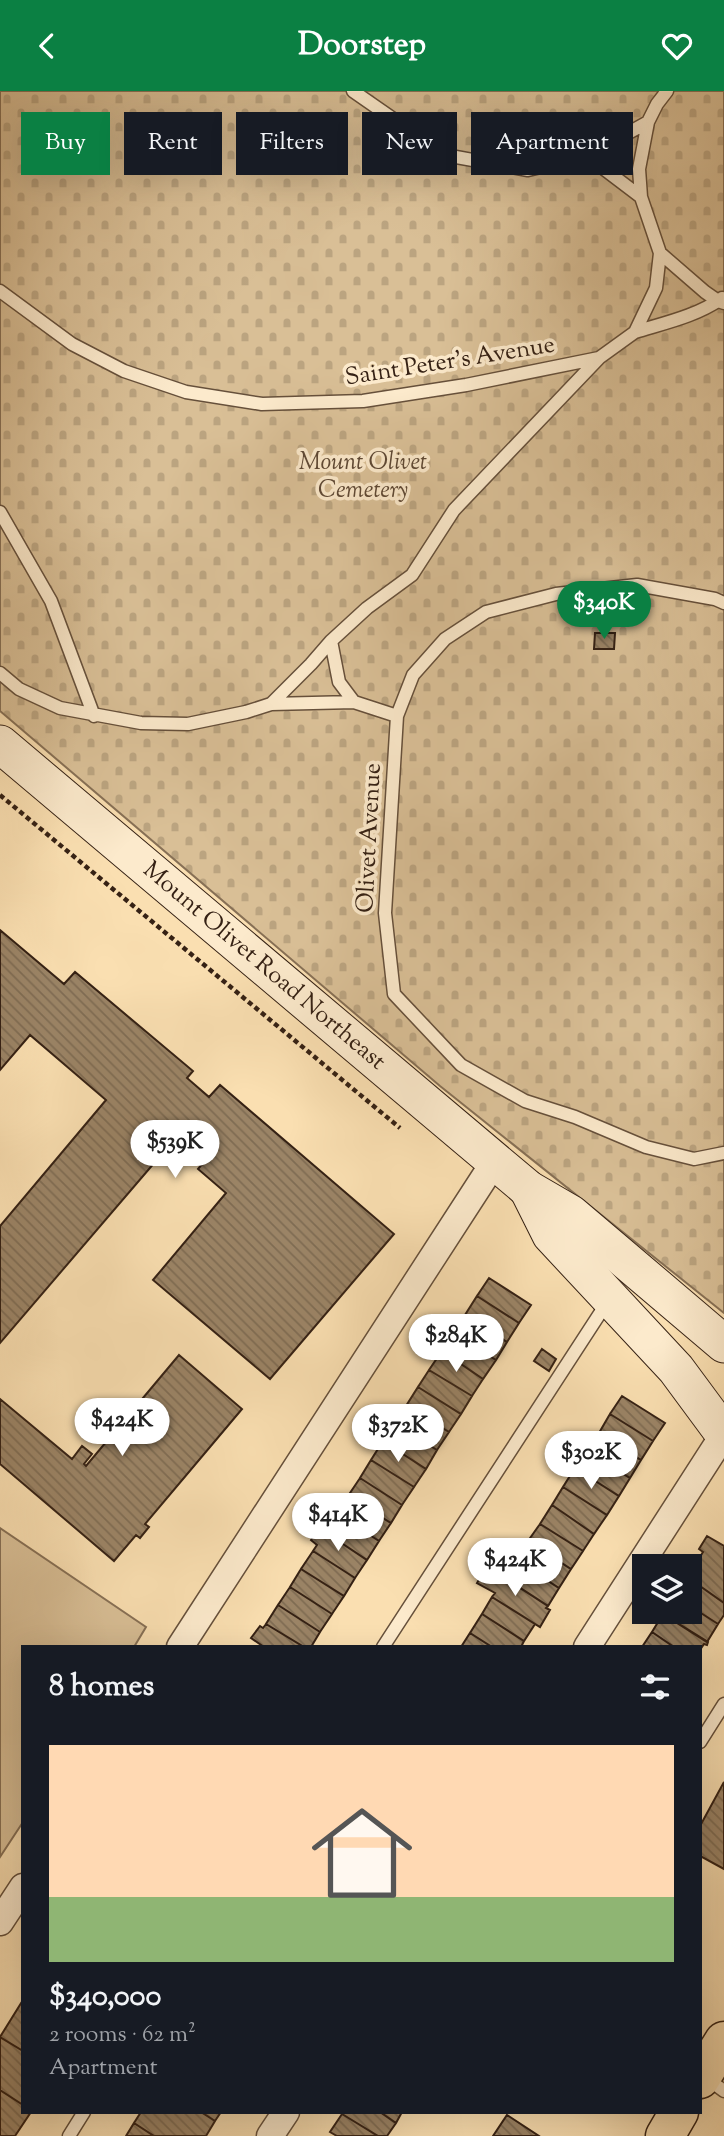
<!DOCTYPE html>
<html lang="en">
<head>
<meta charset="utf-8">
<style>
	:root { --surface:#171b24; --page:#242831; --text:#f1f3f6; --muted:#9ea1a6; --accent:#0b8043 }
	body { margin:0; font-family:"Sorts Mill Goudy",serif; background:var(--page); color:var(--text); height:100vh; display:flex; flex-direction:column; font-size:26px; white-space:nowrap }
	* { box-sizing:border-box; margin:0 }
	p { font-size:23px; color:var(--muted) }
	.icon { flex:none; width:38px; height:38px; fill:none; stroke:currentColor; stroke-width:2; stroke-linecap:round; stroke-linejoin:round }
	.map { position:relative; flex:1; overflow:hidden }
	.drawer { position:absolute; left:21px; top:1554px; width:681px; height:469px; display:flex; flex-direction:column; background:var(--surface); border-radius:0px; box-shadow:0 7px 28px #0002 }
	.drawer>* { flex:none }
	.hud { position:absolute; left:21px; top:21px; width:682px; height:63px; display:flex; gap:14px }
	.fabs { position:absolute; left:632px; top:1463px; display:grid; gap:14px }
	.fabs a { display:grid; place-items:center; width:70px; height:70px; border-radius:0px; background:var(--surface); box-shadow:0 7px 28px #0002; font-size:35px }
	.price { position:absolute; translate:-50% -60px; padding:0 16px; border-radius:24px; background:#fff; color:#222; font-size:23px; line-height:46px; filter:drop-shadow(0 2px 4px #0008) }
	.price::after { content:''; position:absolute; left:50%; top:42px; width:21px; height:16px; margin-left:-10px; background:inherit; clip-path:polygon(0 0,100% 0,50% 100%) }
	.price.selected { background:var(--accent); color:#fff }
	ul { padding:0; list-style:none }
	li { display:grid; align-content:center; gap:14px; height:371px; padding:0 28px }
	li span { display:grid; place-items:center; height:217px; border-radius:0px; color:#555 }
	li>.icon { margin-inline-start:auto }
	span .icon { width:126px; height:126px; fill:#fffc; stroke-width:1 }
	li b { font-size:30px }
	h2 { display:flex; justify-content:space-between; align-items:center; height:84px; padding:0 28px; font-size:30px }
	.pill { padding:0 24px; border-radius:0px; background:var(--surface); box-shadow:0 7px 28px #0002; font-size:24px; line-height:63px }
	.pill.selected { background:var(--accent); color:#fff }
	header { display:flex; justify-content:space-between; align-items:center; height:91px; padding:0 28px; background:var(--accent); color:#fff; font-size:32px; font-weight:700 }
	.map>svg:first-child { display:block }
	.grass { fill:#d9bf96; stroke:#877055; stroke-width:2 }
	.cemetery { fill:url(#cemetery-stones); stroke:#877055; stroke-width:2 }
	.building { fill:url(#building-back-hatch); stroke:#352114; stroke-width:2 }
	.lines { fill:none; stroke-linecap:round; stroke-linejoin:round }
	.lane-casing { stroke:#66503b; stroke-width:15 }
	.street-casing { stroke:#66503b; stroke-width:29 }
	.secondary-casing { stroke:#352114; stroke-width:39 }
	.primary-casing { stroke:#352114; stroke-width:41 }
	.path { stroke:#352114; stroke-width:4.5; stroke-dasharray:5 3.5; stroke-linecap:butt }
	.lane { stroke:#fceacc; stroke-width:12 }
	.street { stroke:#fceacc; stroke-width:26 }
	.secondary { stroke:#fceacc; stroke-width:37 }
	.primary { stroke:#fadfb1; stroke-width:38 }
	.labels { text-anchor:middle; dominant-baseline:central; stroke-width:7; stroke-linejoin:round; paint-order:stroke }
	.street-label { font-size:24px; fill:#352114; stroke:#fceacc }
	.park-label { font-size:24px; font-style:italic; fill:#5e4834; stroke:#fceacc }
</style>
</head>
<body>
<header><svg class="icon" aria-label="back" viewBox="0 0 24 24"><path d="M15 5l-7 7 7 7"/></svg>Doorstep<svg class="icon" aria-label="heart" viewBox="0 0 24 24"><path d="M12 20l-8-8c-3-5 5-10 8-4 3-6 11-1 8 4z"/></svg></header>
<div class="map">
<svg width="724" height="2045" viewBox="0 0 724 2045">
	<defs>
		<pattern id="cemetery-stones" width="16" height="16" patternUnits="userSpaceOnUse" patternTransform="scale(1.75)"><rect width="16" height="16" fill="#d9bf96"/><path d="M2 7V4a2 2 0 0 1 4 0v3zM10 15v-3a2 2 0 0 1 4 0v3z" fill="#bba480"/></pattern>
		<pattern id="building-back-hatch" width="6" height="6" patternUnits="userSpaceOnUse" patternTransform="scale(1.75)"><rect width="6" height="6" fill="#9b8466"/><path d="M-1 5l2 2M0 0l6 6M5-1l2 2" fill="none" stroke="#7f6c53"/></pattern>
	</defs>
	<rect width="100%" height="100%" fill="#fadfb1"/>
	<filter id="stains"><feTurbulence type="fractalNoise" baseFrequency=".00286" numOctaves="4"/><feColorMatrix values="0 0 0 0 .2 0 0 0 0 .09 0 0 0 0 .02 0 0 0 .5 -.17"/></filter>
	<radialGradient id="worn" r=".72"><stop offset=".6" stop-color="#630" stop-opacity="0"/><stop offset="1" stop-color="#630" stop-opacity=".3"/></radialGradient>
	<path class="grass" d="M 0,1437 L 146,1536 L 134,1556 L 23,1556 L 23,1731 L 0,1766 Z"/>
	<path class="cemetery" d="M 0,0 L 724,0 L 724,1222 L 440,995 L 0,620 Z"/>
	<path class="building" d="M 595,542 L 615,542 L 614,558 L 594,558 Z
		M 0,839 L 64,893 L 75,881 L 193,980 L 187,987 L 209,1006 L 220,994 L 394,1143 L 270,1288 L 153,1189 L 226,1102 L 198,1078 L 213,1060 L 185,1036 L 0,1252 L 0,1135 L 106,1009 L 30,944 L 0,979 Z
		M 489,1187 L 531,1214 L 519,1232 L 477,1205 Z
		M 477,1205 L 519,1232 L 507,1251 L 465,1224 Z
		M 465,1224 L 507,1251 L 496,1269 L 453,1242 Z
		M 453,1242 L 496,1269 L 483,1288 L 442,1260 Z
		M 542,1258 L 556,1268 L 549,1280 L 534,1270 Z
		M 442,1260 L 483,1288 L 472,1305 L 429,1279 Z
		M 179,1264 L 242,1318 L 145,1433 L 149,1436 L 140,1447 L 136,1444 L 114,1470 L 0,1373 L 0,1308 L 72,1368 L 82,1355 L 92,1363 L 84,1373 L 86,1375 Z
		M 429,1279 L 472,1305 L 461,1323 L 418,1296 Z
		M 418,1296 L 461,1323 L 449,1341 L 406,1315 Z
		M 622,1305 L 665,1332 L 653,1350 L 610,1323 Z
		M 406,1315 L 449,1341 L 437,1359 L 395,1333 Z
		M 610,1323 L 653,1350 L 641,1369 L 599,1342 Z
		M 395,1333 L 437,1359 L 426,1378 L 383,1350 Z
		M 599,1342 L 641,1369 L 630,1387 L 587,1360 Z
		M 383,1350 L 426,1378 L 414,1396 L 371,1369 Z
		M 587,1360 L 630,1387 L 619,1405 L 575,1377 Z
		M 371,1369 L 414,1396 L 402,1414 L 360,1387 Z
		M 575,1377 L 619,1405 L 607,1424 L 563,1396 Z
		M 360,1387 L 402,1414 L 391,1432 L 348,1405 Z
		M 563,1396 L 607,1424 L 594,1443 L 552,1414 Z
		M 348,1405 L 391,1432 L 379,1450 L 337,1423 Z
		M 552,1414 L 594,1443 L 583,1460 L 540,1433 Z
		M 337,1423 L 379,1450 L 367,1469 L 325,1441 Z
		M 540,1433 L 583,1460 L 571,1478 L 528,1450 Z
		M 319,1437 L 367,1469 L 355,1487 L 313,1460 L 317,1454 L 311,1449 Z
		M 707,1445 L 724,1455 L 724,1512 L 690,1488 L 690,1482 L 703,1461 L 699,1458 Z
		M 528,1450 L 571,1478 L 559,1497 L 516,1469 Z
		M 313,1460 L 355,1487 L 344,1505 L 301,1478 Z
		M 516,1469 L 559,1497 L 548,1515 L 505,1487 Z
		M 301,1478 L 344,1505 L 332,1523 L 290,1496 Z
		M 485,1478 L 504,1488 L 505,1487 L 548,1515 L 546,1517 L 550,1519 L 540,1536 L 492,1506 L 495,1502 L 477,1492 Z
		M 690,1488 L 724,1512 L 724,1524 L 718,1533 L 690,1515 Z
		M 290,1496 L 332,1523 L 320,1541 L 278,1514 Z
		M 492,1506 L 535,1533 L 524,1550 L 482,1523 Z
		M 278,1514 L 320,1541 L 311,1556 L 304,1556 L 266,1533 Z
		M 690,1515 L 718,1533 L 707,1551 L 663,1523 L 665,1521 L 690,1521 Z
		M 482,1523 L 524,1550 L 521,1556 L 492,1556 L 470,1542 Z
		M 663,1523 L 708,1551 L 707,1554 L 704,1553 L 700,1559 L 700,1556 L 674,1556 L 652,1541 Z
		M 266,1533 L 304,1556 L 264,1556 L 251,1547 L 260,1535 L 263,1537 Z
		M 652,1541 L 674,1556 L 642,1556 Z
		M 470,1542 L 492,1556 L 461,1556 Z
		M 724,1691 L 724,1778 L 700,1765 L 700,1735 Z
		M 23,1909 L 23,1960 L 0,1946 Z
		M 0,1946 L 23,1960 L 23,2014 L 0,1999 Z
		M 0,1999 L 23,2014 L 23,2021 L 31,2021 L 15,2045 L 0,2045 Z
		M 141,2021 L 201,2021 L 215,2030 L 206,2045 L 154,2045 L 134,2032 Z
		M 201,2021 L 221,2021 L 215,2030 Z
		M 343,2021 L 380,2021 L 396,2032 L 387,2045 L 378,2045 L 342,2023 Z
		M 380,2021 L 402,2021 L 396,2032 Z
		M 342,2023 L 378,2045 L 337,2045 L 330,2041 Z
		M 507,2024 L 539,2045 L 493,2045 Z
		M 134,2032 L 154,2045 L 126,2045 Z"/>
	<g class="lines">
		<g class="lane-casing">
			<path id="lane" d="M 353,0 L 445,64 L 528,79 L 587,65 L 648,31
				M 667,0 L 657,13 L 648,31 L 639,78 L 641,106 L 660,162 L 705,201 L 718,210 L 724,212
				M 587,65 L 641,106
				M 0,200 L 72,253 L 124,280 L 186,301 L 262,313 L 363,310 L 466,294 L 599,267
				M 635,241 C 664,232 697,225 722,207
				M 0,421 L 51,510 L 94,625
				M 331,550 L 339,591 L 354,611
				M 0,582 L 19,598 L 60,617 L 141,632 L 188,633 L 246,621 L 271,613 L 354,611 L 397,625 L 385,822 L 394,903 L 461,974 L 525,1010 L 575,1026 L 646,1056 L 694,1068 L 724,1062
				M 271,613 L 311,573 L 331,550 L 367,517 L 412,484 L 454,419 L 599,267 L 635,241 L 656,197 L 660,162
				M 397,625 L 413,584 L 445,548 L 486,521 L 556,503 L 637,494 L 715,508 L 724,512
				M 383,1556 L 608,1210
				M 700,1651 L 724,1613
				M 705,1986 L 724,2000
				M 69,2045 L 84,2021"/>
		</g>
		<g class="street-casing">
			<path id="street" d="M 180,1556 L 495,1070
				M 587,1556 L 724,1343
				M 0,1831 L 23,1796
				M 270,2045 L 286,2021"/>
		</g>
		<g class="secondary-casing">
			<g id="secondary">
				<path id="s1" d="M 0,653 L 528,1098 L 571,1123 L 724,1253"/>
				<path d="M 528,1098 L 551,1144 L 676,1278 L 724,1343"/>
			</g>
		</g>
		<g class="primary-casing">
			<path id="primary" d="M 700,1988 L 724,1950
				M 665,2045 L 679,2021"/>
		</g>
		<path class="path" d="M 0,704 L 400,1037"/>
		<use href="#lane" class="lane"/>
		<use href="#street" class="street"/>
		<use href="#secondary" class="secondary"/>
		<use href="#primary" class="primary"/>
	</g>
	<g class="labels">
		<g class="street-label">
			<text transform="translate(450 271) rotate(-9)">Saint Peter's Avenue</text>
			<text transform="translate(370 747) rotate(-87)">Olivet Avenue</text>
			<text stroke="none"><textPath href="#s1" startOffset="345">Mount Olivet Road Northeast</textPath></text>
		</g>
		<g class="park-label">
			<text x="363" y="372">Mount Olivet<tspan x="363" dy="28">Cemetery</tspan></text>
		</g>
	</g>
	<rect width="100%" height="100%" filter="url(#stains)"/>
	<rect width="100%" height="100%" fill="url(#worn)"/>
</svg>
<div class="fabs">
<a><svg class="icon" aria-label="layers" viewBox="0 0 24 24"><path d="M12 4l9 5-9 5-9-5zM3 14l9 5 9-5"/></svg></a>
</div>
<b class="price selected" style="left:604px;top:550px">$340K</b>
<b class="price" style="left:175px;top:1089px">$539K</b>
<b class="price" style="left:456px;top:1283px">$284K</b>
<b class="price" style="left:122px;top:1367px">$424K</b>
<b class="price" style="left:398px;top:1373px">$372K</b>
<b class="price" style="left:591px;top:1400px">$302K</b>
<b class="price" style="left:338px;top:1462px">$414K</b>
<b class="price" style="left:515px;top:1507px">$424K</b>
<div class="hud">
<a class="pill selected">Buy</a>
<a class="pill">Rent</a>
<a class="pill">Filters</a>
<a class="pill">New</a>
<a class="pill">Apartment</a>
</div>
<section class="drawer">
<h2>8 homes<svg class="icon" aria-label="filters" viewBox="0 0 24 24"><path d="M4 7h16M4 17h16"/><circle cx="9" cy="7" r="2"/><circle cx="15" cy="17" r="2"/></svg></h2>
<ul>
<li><span style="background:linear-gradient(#ffd9b3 70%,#8fb573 0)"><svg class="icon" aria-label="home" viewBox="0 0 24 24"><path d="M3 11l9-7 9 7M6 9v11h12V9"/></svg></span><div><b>$340,000</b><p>2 rooms · 62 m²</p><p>Apartment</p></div></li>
</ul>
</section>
</div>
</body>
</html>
